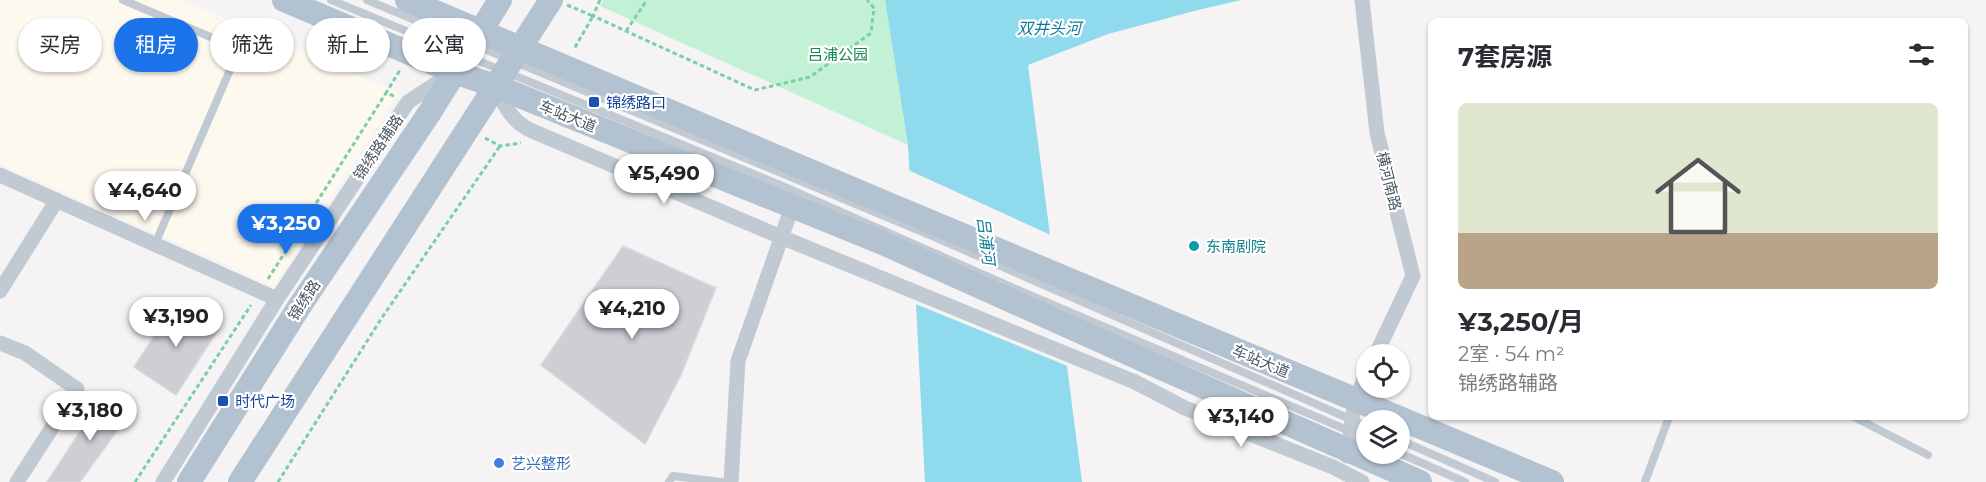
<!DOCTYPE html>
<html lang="zh">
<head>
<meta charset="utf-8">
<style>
	:root { --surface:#fff; --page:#f2f2f3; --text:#2b2b33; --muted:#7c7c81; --line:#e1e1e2; --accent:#1a73e8 }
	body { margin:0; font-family:Montserrat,"Noto Sans SC",sans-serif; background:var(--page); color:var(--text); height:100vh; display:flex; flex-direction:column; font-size:22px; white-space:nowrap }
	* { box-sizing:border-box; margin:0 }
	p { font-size:20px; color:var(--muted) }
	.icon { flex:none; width:33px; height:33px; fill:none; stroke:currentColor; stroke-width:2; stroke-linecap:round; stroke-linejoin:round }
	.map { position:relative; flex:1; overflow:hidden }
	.sheet { position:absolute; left:1428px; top:18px; width:540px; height:402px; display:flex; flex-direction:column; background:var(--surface); border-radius:9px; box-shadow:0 2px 4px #0004 }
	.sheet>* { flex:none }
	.hud { position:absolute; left:18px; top:18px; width:570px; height:54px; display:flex; gap:12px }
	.tools { position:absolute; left:1356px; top:344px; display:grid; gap:12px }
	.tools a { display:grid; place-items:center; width:54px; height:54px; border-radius:50%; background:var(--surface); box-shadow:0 2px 4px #0004; font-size:30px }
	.price { position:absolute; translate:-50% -51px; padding:0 14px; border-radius:21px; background:#fff; color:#222; font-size:20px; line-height:39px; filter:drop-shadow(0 2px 3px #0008) }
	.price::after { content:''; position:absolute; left:50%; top:36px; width:18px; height:14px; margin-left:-9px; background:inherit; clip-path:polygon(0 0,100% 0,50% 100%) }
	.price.active { background:var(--accent); color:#fff }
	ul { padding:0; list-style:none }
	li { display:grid; align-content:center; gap:12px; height:318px; padding:0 30px }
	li+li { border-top:2px solid var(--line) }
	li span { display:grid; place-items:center; height:186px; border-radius:9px; color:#555 }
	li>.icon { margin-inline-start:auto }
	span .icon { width:108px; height:108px; fill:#fffc; stroke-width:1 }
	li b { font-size:26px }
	h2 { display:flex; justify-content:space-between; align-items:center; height:72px; padding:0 30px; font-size:26px }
	.pill { padding:0 21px; border-radius:27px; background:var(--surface); box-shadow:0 2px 4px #0004; font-size:21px; line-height:54px }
	.pill.active { background:var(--accent); color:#fff }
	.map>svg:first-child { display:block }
	.commercial { fill:#fdf9ef }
	.green { fill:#c3f1d5 }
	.water { fill:#90daee }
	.pier { fill:#f5f3f3 }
	.building { fill:#cdcfd5; stroke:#d7d9de; stroke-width:1.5 }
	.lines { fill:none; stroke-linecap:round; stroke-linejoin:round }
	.path { stroke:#7ad0a6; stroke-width:3; stroke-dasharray:4.5 3; stroke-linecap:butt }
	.service { stroke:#c1cad2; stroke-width:8 }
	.minor { stroke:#c1cad2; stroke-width:15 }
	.primary { stroke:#b3c2d1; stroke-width:24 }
	.transit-dot { fill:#1a4fb4; stroke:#fff; stroke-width:2 }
	.culture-dot { fill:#0f9aa8; stroke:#fff; stroke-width:2 }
	.shop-dot { fill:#3f7fe0; stroke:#fff; stroke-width:2 }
	.labels { text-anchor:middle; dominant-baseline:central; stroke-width:4.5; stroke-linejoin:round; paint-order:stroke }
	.park-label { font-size:15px; fill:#17864f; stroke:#fff }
	.transit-label { font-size:15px; fill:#164399; stroke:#fff; text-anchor:start }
	.street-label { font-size:15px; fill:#4a5661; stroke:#fff }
	.culture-label { font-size:15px; fill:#0d838f; stroke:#fff; text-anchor:start }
	.shop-label { font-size:15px; fill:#366cbe; stroke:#fff; text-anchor:start }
	.water-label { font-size:16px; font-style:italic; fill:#0c7c9b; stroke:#fff }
</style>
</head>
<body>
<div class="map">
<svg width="1986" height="482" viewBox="0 0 1986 482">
	<rect width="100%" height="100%" fill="#f5f3f3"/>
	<path class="commercial" d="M 0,0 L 182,0 L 399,93 L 274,286 L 0,164 Z"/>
	<path class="green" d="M 604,0 L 885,0 L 908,145 L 600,6 Z"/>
	<path class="water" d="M 885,0 L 1241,0 L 1198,10 L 1108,34 L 1028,65 L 1082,482 L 925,482 L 908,145 Z"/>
	<path class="pier" d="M 906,169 L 1053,236 L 1070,367 L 913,303 Z"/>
	<path class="building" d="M 623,246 L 716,288 L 681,375 L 645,444 L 541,365 Z
		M 176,302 L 218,330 L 176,395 L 134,367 Z
		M 103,396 L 130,413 L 80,482 L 47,482 Z"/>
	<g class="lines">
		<path class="path" d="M 600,0 L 593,16 L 755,90 L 810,77 L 871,33 L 874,8 L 867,0
			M 567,5 L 593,16 L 574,49
			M 626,31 L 647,0
			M 394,96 L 386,93 L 400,70
			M 485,138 L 500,146 L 521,143
			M 268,279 L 386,93
			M 135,482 L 251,305
			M 278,482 L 381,319 L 500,146"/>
		<path class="service" d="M 123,0 L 239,49 L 155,244
			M 331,0 L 780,185 L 1009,286 L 1366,438
			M 367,0 L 932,236 L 1366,426
			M 1854,417 L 1928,455
			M 1400,440 L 1495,482
			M 1399,453 L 1465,482
			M 669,482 L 673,476 L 721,482
			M 1645,482 L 1669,417"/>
		<path class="minor" d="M 1362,0 L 1377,133 L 1413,276 L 1376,354
			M 495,86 C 504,104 511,121 530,130 L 781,237 L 1135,382 L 1185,408 L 1333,467 L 1362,482
			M 0,175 L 277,299
			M 0,291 L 57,200
			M 0,343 L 25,353 L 77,389 L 17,482
			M 1347,456 L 1355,400 L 1366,375
			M 163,482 L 277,299 L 408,102 L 449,75
			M 731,482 L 738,361 L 792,207"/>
		<path class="primary" d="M 284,0 L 454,72 L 495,86 L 885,244 L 1150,363 L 1420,482
			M 407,0 L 874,198 L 1552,482
			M 189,482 L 299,307 L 430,112 L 500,0
			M 240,482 L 551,0"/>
	</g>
	<g class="transit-dot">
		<rect x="588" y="96" width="12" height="12" rx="3"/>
		<rect x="217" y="395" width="12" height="12" rx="3"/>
	</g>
	<circle class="culture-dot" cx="1194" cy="246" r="6"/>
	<circle class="shop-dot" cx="499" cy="463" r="6"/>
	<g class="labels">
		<g class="park-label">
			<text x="838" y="54">吕浦公园</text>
		</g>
		<g class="transit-label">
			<text x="606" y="102">锦绣路口</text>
			<text x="235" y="401">时代广场</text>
		</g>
		<g class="street-label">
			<text transform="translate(568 116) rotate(22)">车站大道</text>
			<text transform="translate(378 147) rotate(-56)">锦绣路辅路</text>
			<text transform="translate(1389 181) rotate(76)">横河南路</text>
			<text transform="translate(304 300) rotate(-57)">锦绣路</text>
			<text transform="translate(1261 361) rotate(23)">车站大道</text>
		</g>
		<g class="culture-label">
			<text x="1206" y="246">东南剧院</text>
		</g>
		<g class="shop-label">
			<text x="511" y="463">艺兴整形</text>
		</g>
		<g class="water-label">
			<text x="1049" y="28">双井头河</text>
			<text transform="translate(986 241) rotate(83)">吕浦河</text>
		</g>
	</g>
</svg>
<div class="tools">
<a><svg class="icon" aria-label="locate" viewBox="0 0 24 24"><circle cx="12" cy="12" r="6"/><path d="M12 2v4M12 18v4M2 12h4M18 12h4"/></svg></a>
<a><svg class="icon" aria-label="layers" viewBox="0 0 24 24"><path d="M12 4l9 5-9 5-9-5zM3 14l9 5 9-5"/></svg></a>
</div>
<b class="price" style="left:664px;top:205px">¥5,490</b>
<b class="price" style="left:145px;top:222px">¥4,640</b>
<b class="price active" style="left:286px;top:255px">¥3,250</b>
<b class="price" style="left:632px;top:340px">¥4,210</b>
<b class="price" style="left:176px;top:348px">¥3,190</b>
<b class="price" style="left:90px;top:442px">¥3,180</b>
<b class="price" style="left:1241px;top:448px">¥3,140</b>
<div class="hud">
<a class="pill">买房</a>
<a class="pill active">租房</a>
<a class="pill">筛选</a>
<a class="pill">新上</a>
<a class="pill">公寓</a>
</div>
<section class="sheet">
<h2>7套房源<svg class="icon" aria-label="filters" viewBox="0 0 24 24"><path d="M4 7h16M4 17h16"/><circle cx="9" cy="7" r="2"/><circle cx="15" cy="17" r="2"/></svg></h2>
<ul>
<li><span style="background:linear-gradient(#dfe7d0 70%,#b9a48a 0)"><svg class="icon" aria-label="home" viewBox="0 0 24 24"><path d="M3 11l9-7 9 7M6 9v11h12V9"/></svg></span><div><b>¥3,250/月</b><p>2室 · 54 m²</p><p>锦绣路辅路</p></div></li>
</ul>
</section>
</div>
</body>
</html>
